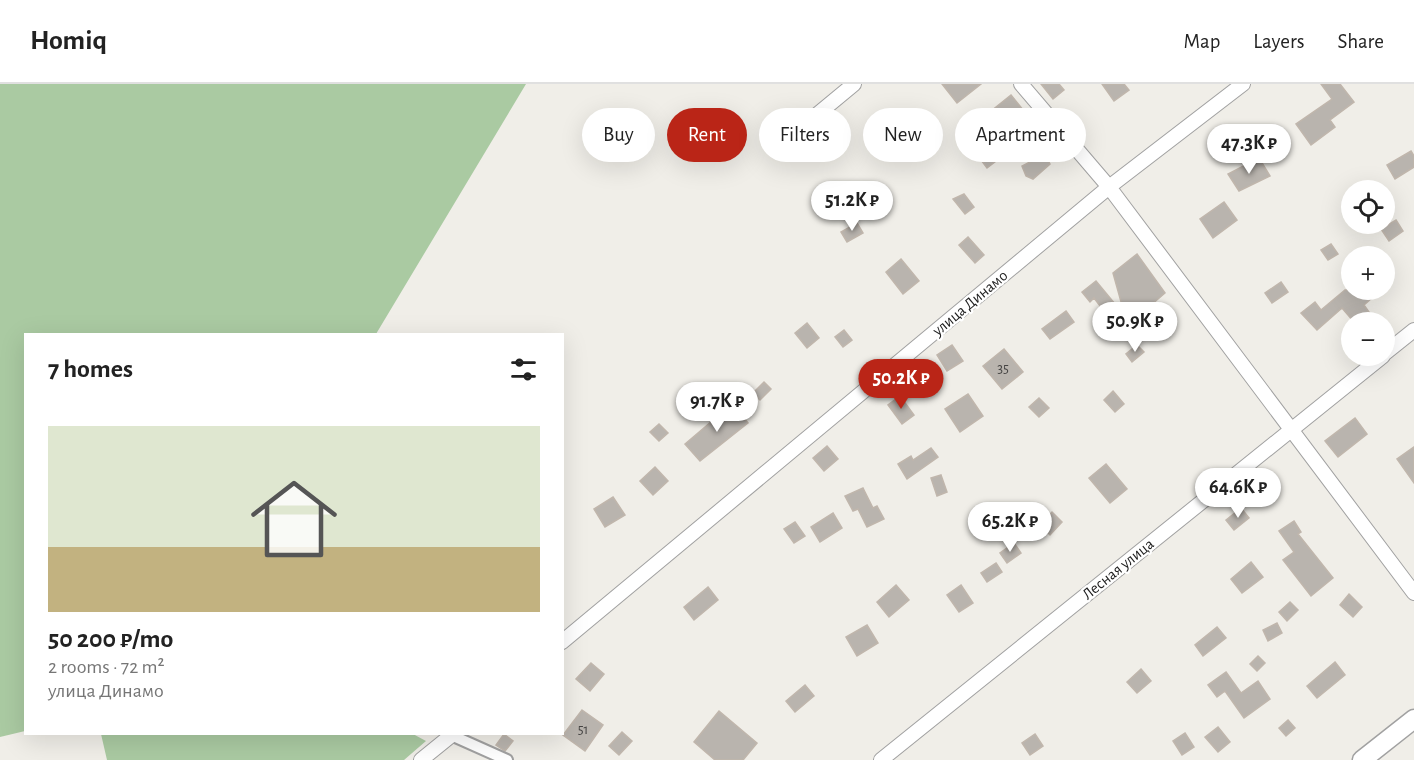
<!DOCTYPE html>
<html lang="en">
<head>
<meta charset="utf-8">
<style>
	:root { --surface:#fff; --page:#f2f2f2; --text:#222; --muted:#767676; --line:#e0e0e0; --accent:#ba2517 }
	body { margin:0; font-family:"Alegreya Sans",sans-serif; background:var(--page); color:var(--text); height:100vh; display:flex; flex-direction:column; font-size:22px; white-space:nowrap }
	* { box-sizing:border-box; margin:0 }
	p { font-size:20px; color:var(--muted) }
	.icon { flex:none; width:33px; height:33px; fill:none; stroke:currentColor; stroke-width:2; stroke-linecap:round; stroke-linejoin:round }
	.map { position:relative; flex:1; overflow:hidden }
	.side { position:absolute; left:24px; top:249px; width:540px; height:402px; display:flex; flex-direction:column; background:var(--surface); border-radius:0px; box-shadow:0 6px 24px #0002 }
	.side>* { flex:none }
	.guide { position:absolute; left:582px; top:24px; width:570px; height:54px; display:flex; gap:12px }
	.controls { position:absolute; left:1341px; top:96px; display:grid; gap:12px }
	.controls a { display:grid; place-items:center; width:54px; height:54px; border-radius:50%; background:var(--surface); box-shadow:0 6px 24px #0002; font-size:30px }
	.price { position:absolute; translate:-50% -51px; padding:0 14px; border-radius:21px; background:#fff; color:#222; font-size:20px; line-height:39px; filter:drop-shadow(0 2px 3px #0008) }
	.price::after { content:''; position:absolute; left:50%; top:36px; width:18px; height:14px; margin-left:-9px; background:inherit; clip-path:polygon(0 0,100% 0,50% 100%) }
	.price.selected { background:var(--accent); color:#fff }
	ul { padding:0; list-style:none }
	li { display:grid; align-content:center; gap:12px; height:318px; padding:0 24px }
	li span { display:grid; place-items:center; height:186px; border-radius:0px; color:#555 }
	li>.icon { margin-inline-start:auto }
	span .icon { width:108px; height:108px; fill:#fffc; stroke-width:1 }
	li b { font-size:26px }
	h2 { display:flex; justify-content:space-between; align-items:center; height:72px; padding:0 24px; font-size:26px }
	.pill { padding:0 21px; border-radius:27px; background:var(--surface); box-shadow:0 6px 24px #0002; font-size:21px; line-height:54px }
	.pill.selected { background:var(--accent); color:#fff }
	header { display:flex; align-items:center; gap:36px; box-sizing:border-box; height:84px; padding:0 30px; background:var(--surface); border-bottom:2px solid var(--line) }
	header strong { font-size:28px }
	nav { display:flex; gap:33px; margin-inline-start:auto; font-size:21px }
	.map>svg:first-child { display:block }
	.forest { fill:#aacaa2 }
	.building { fill:#b9b4ae; stroke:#c0b6ac; stroke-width:1.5 }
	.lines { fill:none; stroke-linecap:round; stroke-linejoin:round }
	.pedestrian-casing { stroke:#a1a1a1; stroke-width:14 }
	.minor-casing { stroke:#a1a1a1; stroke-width:16 }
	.tertiary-casing { stroke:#a1a1a1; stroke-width:21 }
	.pedestrian { stroke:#fff; stroke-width:10 }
	.minor { stroke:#fff; stroke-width:14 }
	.tertiary { stroke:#fff; stroke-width:18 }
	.labels { text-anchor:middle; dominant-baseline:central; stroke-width:4.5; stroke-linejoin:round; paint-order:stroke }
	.number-label { font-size:14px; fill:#464544 }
	.street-label { font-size:16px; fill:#202020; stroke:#fff }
</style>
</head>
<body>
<header>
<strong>Homiq</strong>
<nav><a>Map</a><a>Layers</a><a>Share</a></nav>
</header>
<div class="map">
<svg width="1414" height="676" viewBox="0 0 1414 676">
	<rect width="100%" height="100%" fill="#f0eee8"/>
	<path class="forest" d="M 0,0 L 526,0 L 376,250 L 26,250 L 25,647 L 0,653 Z
		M 101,650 L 413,650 L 426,657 L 404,676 L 107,676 Z"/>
	<path class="building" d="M 942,0 L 981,0 L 957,19 Z
		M 1041,0 L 1059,0 L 1064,6 L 1053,15 Z
		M 1102,0 L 1124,0 L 1129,6 L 1114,17 Z
		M 1321,0 L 1340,0 L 1354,18 L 1330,36 L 1335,43 L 1311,61 L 1296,40 L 1332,15 Z
		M 1011,11 L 1024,27 L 997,44 L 986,31 Z
		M 928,39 L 940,53 L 923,67 L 911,52 Z
		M 997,51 L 1009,67 L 987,84 L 975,68 Z
		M 1411,67 L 1414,72 L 1414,83 L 1395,95 L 1387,81 Z
		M 1045,70 L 1050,80 L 1033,95 L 1026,92 L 1022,82 Z
		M 1259,74 L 1270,92 L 1239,107 L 1228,90 Z
		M 964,110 L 974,123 L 965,130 L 953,115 Z
		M 1224,118 L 1237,136 L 1213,154 L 1200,135 Z
		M 1396,136 L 1403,147 L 1389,157 L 1381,145 Z
		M 857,139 L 863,149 L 847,158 L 841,148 Z
		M 968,153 L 984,171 L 975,179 L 959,161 Z
		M 1331,160 L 1338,170 L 1328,176 L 1321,166 Z
		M 1137,170 L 1165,209 L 1120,248 L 1094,214 L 1090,218 L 1082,208 L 1096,197 L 1125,232 L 1113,189 Z
		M 901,175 L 919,197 L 903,210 L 886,188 Z
		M 1281,198 L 1288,208 L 1272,219 L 1265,209 Z
		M 1345,206 L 1365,206 L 1372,214 L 1364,221 L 1376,238 L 1354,238 L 1342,224 L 1317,246 L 1301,229 L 1315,218 L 1321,226 Z
		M 1066,227 L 1074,238 L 1050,255 L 1042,245 Z
		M 807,239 L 819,254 L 807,264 L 795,249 Z
		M 844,246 L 852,256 L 843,263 L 835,253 Z
		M 952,261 L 963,277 L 947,287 L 937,271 Z
		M 1137,261 L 1144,268 L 1132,278 L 1126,270 Z
		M 1004,265 L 1023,288 L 1002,305 L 983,282 Z
		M 764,298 L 771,305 L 760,316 L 753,309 Z
		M 1113,307 L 1124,320 L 1115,328 L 1104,316 Z
		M 968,310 L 983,332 L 960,348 L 945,325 Z
		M 900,312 L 914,331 L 902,340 L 888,321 Z
		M 1039,314 L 1049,324 L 1039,333 L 1029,323 Z
		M 732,320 L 748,339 L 700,377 L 685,360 Z
		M 1355,334 L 1367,350 L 1338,373 L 1325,357 Z
		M 659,340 L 668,349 L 659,357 L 650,348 Z
		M 827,362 L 838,375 L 824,387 L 813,374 Z
		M 1414,363 L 1414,399 L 1397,375 Z
		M 931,364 L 938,373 L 907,395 L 898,380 L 911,372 L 913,376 Z
		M 1106,380 L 1127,405 L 1110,419 L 1089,394 Z
		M 655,383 L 668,397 L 653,411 L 640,397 Z
		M 941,391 L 947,408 L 937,412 L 931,394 Z
		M 863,404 L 873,424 L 877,422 L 884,435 L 867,443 L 858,425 L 853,427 L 845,412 Z
		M 613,413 L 625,431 L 605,443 L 594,425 Z
		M 1241,424 L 1249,434 L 1234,446 L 1226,436 Z
		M 1052,428 L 1062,438 L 1050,451 L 1040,441 Z
		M 833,429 L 842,444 L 820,458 L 811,443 Z
		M 1294,437 L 1301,448 L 1298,450 L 1333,494 L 1311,512 L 1283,476 L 1294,468 L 1279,447 Z
		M 795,438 L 805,452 L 794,459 L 784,445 Z
		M 1014,459 L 1021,469 L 1007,479 L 1000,469 Z
		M 1251,478 L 1263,493 L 1242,509 L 1231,495 Z
		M 996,479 L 1002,488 L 987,498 L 981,489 Z
		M 896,501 L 909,516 L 889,533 L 877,518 Z
		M 961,501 L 973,519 L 959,528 L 947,511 Z
		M 708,503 L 718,516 L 694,536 L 684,523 Z
		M 1349,510 L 1362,523 L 1353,533 L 1340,521 Z
		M 1290,518 L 1298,526 L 1287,537 L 1279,528 Z
		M 1277,539 L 1282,549 L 1268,557 L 1263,546 Z
		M 867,541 L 878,559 L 857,572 L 846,553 Z
		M 1217,543 L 1226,554 L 1203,572 L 1195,561 Z
		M 1258,572 L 1265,579 L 1257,587 L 1250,580 Z
		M 1335,578 L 1345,591 L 1317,614 L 1307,602 Z
		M 591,579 L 604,590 L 590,607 L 576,595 Z
		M 1141,585 L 1151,597 L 1137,609 L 1127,598 Z
		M 1226,588 L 1241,609 L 1258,597 L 1270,615 L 1244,634 L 1225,607 L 1217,613 L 1208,601 Z
		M 805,601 L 814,612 L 795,628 L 786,617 Z
		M 582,626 L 603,641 L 585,667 L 563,651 Z
		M 719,627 L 757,659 L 743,676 L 715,676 L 694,658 Z
		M 1288,636 L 1295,644 L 1286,652 L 1279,644 Z
		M 1218,643 L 1230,658 L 1218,668 L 1205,653 Z
		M 622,648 L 632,657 L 619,671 L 609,662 Z
		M 1185,649 L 1194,663 L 1182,671 L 1173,657 Z
		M 504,650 L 513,657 L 505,667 L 496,661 Z
		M 1035,650 L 1043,662 L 1030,671 L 1022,659 Z"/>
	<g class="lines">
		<g class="pedestrian-casing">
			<path id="pedestrian" d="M 451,651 L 507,676"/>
		</g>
		<g class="minor-casing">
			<path id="minor" d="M 1021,0 L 1109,103 L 1414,509
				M 784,58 L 854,0
				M 1384,270 L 1414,246
				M 562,558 L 1109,103 L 1243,0
				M 421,676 L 453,650
				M 881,676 L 1383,272"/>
		</g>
		<g class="tertiary-casing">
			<path id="tertiary" d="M 1362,676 L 1414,635"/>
		</g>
		<use href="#pedestrian" class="pedestrian"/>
		<use href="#minor" class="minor"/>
		<use href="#tertiary" class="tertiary"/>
	</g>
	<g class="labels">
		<g class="number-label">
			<text x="1003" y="285">35</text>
			<text x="583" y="646">51</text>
		</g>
		<g class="street-label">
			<text transform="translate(970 219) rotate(-40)">улица Динамо</text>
			<text transform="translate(1118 485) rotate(-39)">Лесная улица</text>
		</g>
	</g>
</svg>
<div class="controls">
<a><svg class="icon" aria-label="locate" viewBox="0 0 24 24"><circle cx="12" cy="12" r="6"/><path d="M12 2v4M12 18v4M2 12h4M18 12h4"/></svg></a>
<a>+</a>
<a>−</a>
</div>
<b class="price" style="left:1249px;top:91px">47.3K ₽</b>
<b class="price" style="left:852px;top:148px">51.2K ₽</b>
<b class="price" style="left:1135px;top:269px">50.9K ₽</b>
<b class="price selected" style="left:901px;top:326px">50.2K ₽</b>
<b class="price" style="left:717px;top:349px">91.7K ₽</b>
<b class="price" style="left:1238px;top:435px">64.6K ₽</b>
<b class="price" style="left:1010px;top:469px">65.2K ₽</b>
<div class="guide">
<a class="pill">Buy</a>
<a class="pill selected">Rent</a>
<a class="pill">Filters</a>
<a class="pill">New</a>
<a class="pill">Apartment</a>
</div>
<section class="side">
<h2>7 homes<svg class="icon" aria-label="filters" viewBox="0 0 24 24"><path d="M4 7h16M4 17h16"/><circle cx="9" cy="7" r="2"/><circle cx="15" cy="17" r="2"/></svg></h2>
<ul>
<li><span style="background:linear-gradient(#dfe7d0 65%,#c2b280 0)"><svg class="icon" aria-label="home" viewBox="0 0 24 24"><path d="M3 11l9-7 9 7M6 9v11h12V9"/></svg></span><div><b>50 200 ₽/mo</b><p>2 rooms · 72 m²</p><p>улица Динамо</p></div></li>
</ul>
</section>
</div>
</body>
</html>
